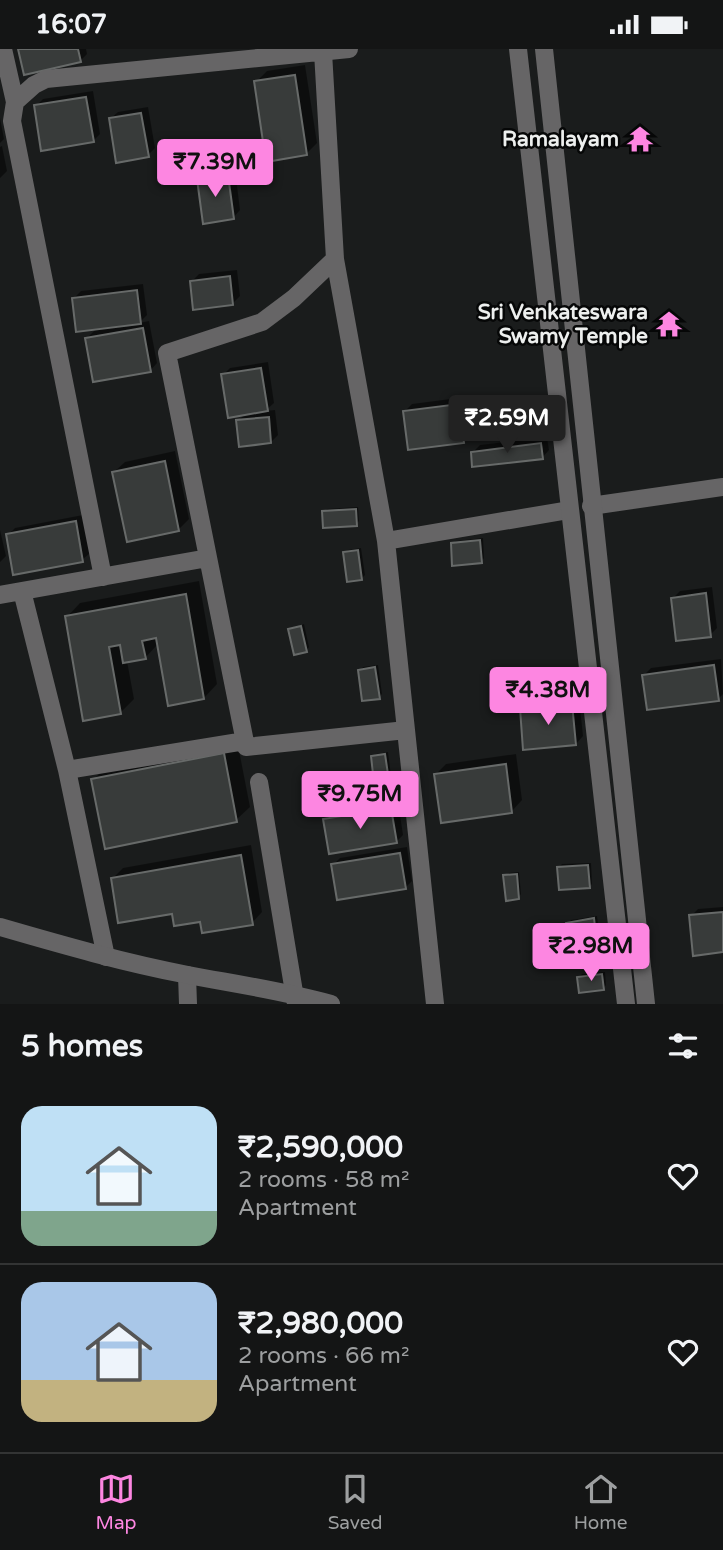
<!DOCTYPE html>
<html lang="en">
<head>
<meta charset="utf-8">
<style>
	:root { --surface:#141515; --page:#212222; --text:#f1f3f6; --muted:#9d9fa0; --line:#333434; --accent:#fd86e1 }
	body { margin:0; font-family:"Varela Round",sans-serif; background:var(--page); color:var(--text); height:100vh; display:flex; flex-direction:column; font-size:26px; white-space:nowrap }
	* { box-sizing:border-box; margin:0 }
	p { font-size:23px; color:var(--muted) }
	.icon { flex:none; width:38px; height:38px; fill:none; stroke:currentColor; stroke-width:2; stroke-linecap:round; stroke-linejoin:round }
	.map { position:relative; height:955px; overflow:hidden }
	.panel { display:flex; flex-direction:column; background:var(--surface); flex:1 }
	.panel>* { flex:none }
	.price { position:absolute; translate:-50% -60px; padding:0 16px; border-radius:7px; background:var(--accent); color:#111; font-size:23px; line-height:46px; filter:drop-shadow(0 2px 4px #0008) }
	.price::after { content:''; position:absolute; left:50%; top:42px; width:21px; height:16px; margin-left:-10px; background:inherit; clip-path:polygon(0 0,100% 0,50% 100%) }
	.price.current { background:#222; color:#fff }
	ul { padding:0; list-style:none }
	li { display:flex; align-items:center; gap:21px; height:175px; padding:0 21px }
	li+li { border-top:2px solid var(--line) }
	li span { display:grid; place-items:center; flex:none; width:196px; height:140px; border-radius:21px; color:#555 }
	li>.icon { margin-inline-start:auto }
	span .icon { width:84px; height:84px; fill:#fffc; stroke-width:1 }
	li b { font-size:30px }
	h2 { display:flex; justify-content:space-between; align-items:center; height:84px; padding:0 21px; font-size:30px }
	.status { display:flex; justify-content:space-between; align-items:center; height:49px; padding:0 35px; background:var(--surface); direction:ltr }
	.status svg { height:19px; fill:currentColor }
	.menu { display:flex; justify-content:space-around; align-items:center; height:98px; border-top:2px solid var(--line); background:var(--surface); font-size:19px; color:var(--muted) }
	.menu a { display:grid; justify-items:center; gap:4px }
	.menu .current { color:var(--accent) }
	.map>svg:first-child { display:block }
	.shadow { fill:#0007 }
	.building { fill:#383b3a; stroke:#676a69; stroke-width:2 }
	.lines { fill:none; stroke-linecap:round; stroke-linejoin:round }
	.minor { stroke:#666566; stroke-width:18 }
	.tertiary { stroke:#666566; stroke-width:18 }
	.labels { text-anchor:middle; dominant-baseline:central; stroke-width:5; stroke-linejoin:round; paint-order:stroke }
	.poi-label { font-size:21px; font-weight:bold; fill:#edefee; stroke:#060707; text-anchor:end }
</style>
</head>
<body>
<div class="status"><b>16:07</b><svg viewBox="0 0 49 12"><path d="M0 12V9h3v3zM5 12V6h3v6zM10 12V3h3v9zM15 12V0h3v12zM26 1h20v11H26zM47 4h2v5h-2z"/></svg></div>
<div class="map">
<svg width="723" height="955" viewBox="0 0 723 955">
	<rect width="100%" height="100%" fill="#1a1c1c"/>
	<path class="shadow" d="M 20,0 L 86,0 L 87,5 L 80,12 Z
		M 305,16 L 317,94 L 307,104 L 256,33 L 267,22 Z
		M 93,42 L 100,85 L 93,92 L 36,57 L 43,50 Z
		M 148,58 L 155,99 L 148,106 L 110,70 L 118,63 Z
		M 0,69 L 4,90 L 0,94 Z
		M 2,97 L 7,122 L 0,129 L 0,98 Z
		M 235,120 L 240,161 L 233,169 L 199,131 L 206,124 Z
		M 237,221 L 240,247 L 233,254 L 192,232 L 199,225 Z
		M 143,235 L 147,266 L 139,274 L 149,272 L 157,314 L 150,322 L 87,289 L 98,278 L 74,249 L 81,242 Z
		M 268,313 L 274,354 L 265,362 L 275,361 L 278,386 L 271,393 L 238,372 L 246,364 L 223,326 L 230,319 Z
		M 466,348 L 471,385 L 463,392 L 405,362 L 412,355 Z
		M 547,388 L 549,401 L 542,409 L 473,403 L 480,396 Z
		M 175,402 L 189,470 L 178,481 L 114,423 L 125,413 Z
		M 358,458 L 359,472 L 356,475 L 324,463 L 327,460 Z
		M 83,466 L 90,504 L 82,511 L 8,486 L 15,479 Z
		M 0,481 L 6,507 L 0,513 Z
		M 483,489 L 484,509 L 481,513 L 452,495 L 456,492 Z
		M 361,499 L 365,526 L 362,529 L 345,504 L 348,501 Z
		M 199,532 L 217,635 L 204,649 L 158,595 L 145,609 L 127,612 L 134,650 L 120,664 L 67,568 L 80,554 Z
		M 712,538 L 717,579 L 710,586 L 673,549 L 680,542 Z
		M 304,575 L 309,598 L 306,602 L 290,581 Z
		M 721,610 L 723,645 L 718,650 L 644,626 L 651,619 Z
		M 378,616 L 382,645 L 379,648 L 360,622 L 363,618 Z
		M 579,648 L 583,687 L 576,695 L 521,659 L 529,652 Z
		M 237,691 L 250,758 L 236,771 L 93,731 L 107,717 Z
		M 388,703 L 391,727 L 388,730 L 372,708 L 376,705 Z
		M 516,705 L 522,751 L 512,762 L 436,725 L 446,715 Z
		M 398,752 L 403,786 L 396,793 L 325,771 L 332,763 Z
		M 251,796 L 262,863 L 252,874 L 202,871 L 173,863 L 112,830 L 123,819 Z
		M 407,798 L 412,832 L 405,839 L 333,816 L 340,809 Z
		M 591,814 L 592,835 L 589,838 L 559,818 L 562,815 Z
		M 519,823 L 521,845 L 518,849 L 505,827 L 508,824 Z
		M 723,858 L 723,902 L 691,867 L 698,860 Z
		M 597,867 L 599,881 L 595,884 L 568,874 L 571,871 Z
		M 605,923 L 606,936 L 603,940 L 579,928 L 582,925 Z"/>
	<path class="building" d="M 18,0 L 78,0 L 81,13 L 24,26 Z
		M 295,26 L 307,106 L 266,113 L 254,32 Z
		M 86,48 L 94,93 L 41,102 L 34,56 Z
		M 141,64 L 149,108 L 116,114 L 109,69 Z
		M 228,126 L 234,170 L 203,175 L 197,130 Z
		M 230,227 L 233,256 L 193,261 L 190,232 Z
		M 137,241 L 141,275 L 76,283 L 72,249 Z
		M 143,279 L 151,323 L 93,333 L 85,289 Z
		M 261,319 L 268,362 L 228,369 L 221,325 Z
		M 459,355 L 464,394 L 408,401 L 403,362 Z
		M 269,368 L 271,394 L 239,398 L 236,371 Z
		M 541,394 L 543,410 L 472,418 L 471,403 Z
		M 165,412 L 179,482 L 127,493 L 112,423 Z
		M 356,460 L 357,477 L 323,479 L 322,462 Z
		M 76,472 L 83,513 L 13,526 L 6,485 Z
		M 480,491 L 482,514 L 452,517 L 451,494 Z
		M 358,501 L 362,531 L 347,533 L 343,503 Z
		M 706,544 L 711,588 L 676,592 L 671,549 Z
		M 186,545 L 204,650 L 168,657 L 156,589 L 142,592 L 146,610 L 123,614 L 120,596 L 109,598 L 121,665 L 83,672 L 65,567 Z
		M 301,577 L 307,603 L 294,606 L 288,580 Z
		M 714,616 L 719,652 L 647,661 L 642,626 Z
		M 375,618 L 380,650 L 362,652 L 358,621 Z
		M 572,654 L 576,696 L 523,701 L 520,659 Z
		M 224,704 L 237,773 L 105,800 L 91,730 Z
		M 385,705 L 389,732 L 374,734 L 371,707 Z
		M 506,715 L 512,764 L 441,774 L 434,725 Z
		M 391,759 L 397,794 L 329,805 L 323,770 Z
		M 400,804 L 406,840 L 337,851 L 331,815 Z
		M 241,806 L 253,876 L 202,884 L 200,873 L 174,877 L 172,865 L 118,874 L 111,829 Z
		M 588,816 L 590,839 L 559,841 L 557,818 Z
		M 517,825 L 519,850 L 506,852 L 503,826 Z
		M 723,863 L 723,903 L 693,907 L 689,866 Z
		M 594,869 L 596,886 L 568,891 L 566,874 Z
		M 602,925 L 604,941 L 579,944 L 577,928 Z"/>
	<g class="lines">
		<path class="minor" d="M 3,0 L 15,53
			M 323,3 L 335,210 L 386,492 L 435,955
			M 335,210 L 294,249 L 262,273 L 167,304 L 246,698 L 406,681
			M 591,457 L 723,438
			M 386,492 L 569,461
			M 103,528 L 12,72 L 15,53 L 34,36 L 46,30 L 349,0
			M 22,542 L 67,721 L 106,908
			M 0,546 L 208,509
			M 67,721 L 245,692
			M 259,733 L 296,955
			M 187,926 L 188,955"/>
		<path class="tertiary" d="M 518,0 L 626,955
			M 544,0 L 646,955
			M 0,878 C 62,896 125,914 188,926 C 236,935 284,942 331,955"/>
	</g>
	<defs>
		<g id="temple-bare" transform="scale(2.1)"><path d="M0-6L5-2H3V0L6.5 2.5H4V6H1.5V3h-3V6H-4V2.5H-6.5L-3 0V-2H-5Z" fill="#fd86e1" stroke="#060707" stroke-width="2.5" paint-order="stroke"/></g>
	</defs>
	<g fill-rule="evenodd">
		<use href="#temple-bare" x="640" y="90"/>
		<use href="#temple-bare" x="669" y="275"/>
	</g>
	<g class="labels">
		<g class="poi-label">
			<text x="619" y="90">Ramalayam</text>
			<text x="648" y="263">Sri Venkateswara<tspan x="648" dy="24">Swamy Temple</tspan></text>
		</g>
	</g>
</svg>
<b class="price" style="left:215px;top:150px">₹7.39M</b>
<b class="price current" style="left:507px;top:406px">₹2.59M</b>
<b class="price" style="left:548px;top:678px">₹4.38M</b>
<b class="price" style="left:360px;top:782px">₹9.75M</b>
<b class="price" style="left:591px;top:934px">₹2.98M</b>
</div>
<section class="panel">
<h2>5 homes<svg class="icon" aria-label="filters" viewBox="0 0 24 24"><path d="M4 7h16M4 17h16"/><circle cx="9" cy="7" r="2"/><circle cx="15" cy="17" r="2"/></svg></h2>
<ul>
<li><span style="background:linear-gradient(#bfe0f5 75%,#7fa58c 0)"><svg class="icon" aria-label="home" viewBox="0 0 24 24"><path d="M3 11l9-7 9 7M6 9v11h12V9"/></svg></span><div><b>₹2,590,000</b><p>2 rooms · 58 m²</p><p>Apartment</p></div><svg class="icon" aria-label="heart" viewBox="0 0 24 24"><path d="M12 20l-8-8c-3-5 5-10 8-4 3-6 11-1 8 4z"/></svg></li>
<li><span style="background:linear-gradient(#a9c7e8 70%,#c2b280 0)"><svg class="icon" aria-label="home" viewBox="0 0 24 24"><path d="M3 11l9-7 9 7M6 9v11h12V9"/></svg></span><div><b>₹2,980,000</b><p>2 rooms · 66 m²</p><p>Apartment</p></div><svg class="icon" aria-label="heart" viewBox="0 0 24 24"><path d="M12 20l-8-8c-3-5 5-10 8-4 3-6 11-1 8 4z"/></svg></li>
</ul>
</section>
<nav class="menu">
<a class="current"><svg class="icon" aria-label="map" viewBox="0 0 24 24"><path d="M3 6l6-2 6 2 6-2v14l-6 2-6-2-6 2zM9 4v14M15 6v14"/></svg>Map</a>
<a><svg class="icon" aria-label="saved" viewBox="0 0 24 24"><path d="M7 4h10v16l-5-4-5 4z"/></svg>Saved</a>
<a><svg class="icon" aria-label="home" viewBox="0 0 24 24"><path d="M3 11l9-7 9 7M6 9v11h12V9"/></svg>Home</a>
</nav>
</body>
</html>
